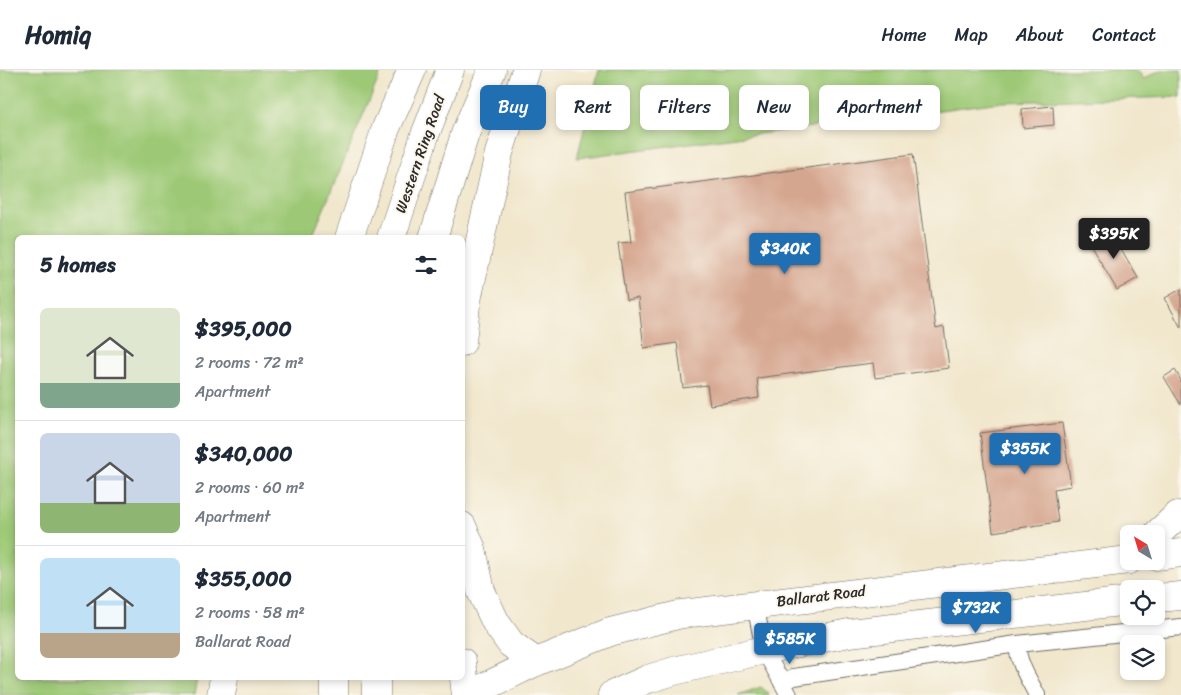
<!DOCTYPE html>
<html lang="en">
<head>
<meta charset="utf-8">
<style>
	:root { --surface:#fff; --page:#f6f6f7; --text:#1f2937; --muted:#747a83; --line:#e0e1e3; --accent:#1f6fb2 }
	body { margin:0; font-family:Sriracha,sans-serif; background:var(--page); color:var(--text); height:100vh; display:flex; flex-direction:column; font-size:19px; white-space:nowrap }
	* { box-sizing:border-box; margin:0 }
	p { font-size:16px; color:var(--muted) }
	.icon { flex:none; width:28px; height:28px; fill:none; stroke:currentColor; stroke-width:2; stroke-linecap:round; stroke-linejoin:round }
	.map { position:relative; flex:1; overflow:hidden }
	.details { position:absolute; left:15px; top:165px; width:450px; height:445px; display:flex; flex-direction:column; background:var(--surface); border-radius:8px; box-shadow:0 2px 8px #0003 }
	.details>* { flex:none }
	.hud { position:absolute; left:480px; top:15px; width:475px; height:45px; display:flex; gap:10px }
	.needle { width:32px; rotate:322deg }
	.fabs { position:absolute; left:1120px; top:455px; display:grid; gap:10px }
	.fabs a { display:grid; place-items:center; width:45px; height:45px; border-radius:8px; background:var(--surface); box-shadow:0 2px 8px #0003; font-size:25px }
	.price { position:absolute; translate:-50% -42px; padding:0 11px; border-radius:5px; background:var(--accent); color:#fff; font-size:16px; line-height:32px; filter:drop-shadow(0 1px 2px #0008) }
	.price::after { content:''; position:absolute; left:50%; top:30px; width:15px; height:11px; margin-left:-8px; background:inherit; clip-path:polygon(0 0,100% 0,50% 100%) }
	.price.current { background:#222; color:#fff }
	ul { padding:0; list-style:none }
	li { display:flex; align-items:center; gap:15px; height:125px; padding:0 25px }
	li+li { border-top:1px solid var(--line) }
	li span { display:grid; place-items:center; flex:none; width:140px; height:100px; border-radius:8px; color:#555 }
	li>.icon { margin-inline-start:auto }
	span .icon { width:60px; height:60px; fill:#fffc; stroke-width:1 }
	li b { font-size:21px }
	h2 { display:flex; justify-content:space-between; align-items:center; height:60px; padding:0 25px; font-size:21px }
	.tag { padding:0 18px; border-radius:8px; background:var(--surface); box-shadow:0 2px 8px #0003; font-size:18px; line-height:45px }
	.tag.current { background:var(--accent); color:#fff }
	header { display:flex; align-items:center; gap:30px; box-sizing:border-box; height:70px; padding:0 25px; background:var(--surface); border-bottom:1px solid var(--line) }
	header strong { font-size:24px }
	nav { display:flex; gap:28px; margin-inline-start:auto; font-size:18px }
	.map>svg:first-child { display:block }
	.green { fill:#9dc976; stroke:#647a50 }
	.building { fill:#d5a68f }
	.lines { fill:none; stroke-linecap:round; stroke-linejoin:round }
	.minor-casing { stroke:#706d64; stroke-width:18 }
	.trunk-casing { stroke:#706d64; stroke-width:29 }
	.motorway-casing { stroke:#706d64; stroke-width:29 }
	.minor { stroke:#fff; stroke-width:16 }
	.trunk { stroke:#fff; stroke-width:28 }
	.motorway { stroke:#fff; stroke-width:28 }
	.labels { text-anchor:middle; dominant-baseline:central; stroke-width:4; stroke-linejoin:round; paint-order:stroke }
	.street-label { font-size:15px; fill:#2b2b2b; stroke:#fbf7ec }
</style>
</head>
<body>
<header>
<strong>Homiq</strong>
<nav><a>Home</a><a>Map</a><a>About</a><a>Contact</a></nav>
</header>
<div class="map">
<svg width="1181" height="625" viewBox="0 0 1181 625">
	<rect width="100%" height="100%" fill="#fbf7ec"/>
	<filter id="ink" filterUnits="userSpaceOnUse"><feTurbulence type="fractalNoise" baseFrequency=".02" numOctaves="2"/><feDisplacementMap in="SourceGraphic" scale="10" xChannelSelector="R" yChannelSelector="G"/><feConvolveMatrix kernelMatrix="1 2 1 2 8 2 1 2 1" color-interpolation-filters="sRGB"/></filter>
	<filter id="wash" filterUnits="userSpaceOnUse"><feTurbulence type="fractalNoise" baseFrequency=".0096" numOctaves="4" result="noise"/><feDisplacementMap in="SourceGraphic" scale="20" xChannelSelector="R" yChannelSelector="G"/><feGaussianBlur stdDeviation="1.12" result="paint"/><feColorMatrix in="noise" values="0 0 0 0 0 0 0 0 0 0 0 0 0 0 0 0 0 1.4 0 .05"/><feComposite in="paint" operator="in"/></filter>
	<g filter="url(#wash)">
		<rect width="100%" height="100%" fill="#f1e7cd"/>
		<path class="green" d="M 0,0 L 382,0 L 312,167 L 18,168 L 18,608 L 197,608 L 194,625 L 0,625 Z
			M 599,0 L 1137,0 L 1144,9 L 1160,0 L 1181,0 L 1181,27 L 1001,32 L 577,88 Z
			M 761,617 L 770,625 L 738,625 Z"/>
		<g id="blocks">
			<path class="building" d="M 1053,36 L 1054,55 L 1023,58 L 1022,39 Z
				M 913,84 L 936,259 L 944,257 L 949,298 L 875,308 L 873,293 L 757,308 L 759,328 L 710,335 L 707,315 L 683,318 L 677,273 L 644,278 L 638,228 L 626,230 L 618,173 L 631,172 L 625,122 Z
				M 1110,160 L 1138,208 L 1117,220 L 1089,172 Z
				M 1181,219 L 1181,258 L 1165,228 Z
				M 1175,300 L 1181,310 L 1181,335 L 1164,307 Z
				M 1062,353 L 1071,416 L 1054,419 L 1058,452 L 993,462 L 980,363 Z"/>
		</g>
	</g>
	<g filter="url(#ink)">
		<use href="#blocks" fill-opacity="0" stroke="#706d64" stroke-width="1"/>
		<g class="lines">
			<g class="minor-casing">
				<path id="minor" d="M 755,534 L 764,580 L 789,625
					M 1017,574 C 1018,593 1028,608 1037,625
					M 782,613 L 794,607 L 1017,574 L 1181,557"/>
			</g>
			<g class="trunk-casing">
				<path id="trunk" d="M 1156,465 L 1178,445
					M 1156,486 L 1181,483
					M 1156,528 L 1181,526
					M 468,625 L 536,592 L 610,562 L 682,544 L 1129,490
					M 612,625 L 648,609 L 674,601 L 764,580 L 849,563 L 1129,531"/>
			</g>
			<g class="motorway-casing">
				<path id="motorway" d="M 349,168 L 386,58 L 412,0
					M 391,168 L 425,65 L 450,0
					M 433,168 L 465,64 L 492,0
					M 462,272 L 466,235 L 499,83 L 526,0
					M 462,456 L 472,479 L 481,521 L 496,553 L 511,574 L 536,592
					M 462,592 L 466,625
					M 334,608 L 334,625
					M 376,608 L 376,625
					M 221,625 L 224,608"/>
			</g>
			<use href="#minor" class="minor"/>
			<use href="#trunk" class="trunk"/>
			<use href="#motorway" class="motorway"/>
		</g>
	</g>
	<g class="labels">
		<g class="street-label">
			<text transform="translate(420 84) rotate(-71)">Western Ring Road</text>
			<text transform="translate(821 526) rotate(-7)">Ballarat Road</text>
		</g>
	</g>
</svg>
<div class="fabs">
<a><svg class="needle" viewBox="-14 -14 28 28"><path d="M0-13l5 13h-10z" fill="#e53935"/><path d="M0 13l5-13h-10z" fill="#747a83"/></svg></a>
<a><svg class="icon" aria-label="locate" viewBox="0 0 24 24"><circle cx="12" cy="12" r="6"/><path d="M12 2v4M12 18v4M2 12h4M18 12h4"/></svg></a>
<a><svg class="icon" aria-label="layers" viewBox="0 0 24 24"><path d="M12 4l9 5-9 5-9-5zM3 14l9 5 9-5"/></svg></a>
</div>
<b class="price current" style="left:1114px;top:190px">$395K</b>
<b class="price" style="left:785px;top:205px">$340K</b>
<b class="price" style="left:1025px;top:405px">$355K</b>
<b class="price" style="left:976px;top:564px">$732K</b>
<b class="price" style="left:790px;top:595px">$585K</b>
<div class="hud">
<a class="tag current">Buy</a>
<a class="tag">Rent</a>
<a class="tag">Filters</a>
<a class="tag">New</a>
<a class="tag">Apartment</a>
</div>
<section class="details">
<h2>5 homes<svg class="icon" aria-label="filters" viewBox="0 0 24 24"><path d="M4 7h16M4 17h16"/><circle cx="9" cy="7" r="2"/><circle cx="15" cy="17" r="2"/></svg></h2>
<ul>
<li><span style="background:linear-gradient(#dfe7d0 75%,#7fa58c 0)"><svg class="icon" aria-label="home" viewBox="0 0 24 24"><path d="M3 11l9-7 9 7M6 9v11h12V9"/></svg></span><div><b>$395,000</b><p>2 rooms · 72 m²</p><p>Apartment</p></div></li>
<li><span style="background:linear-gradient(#c9d6e8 70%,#8fb573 0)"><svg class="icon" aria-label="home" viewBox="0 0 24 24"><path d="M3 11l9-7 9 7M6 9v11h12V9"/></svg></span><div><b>$340,000</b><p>2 rooms · 60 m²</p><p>Apartment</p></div></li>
<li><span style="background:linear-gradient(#bfe0f5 75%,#b9a48a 0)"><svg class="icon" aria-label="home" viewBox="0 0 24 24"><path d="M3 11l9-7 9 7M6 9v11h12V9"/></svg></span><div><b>$355,000</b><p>2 rooms · 58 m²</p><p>Ballarat Road</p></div></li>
</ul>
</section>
</div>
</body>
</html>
